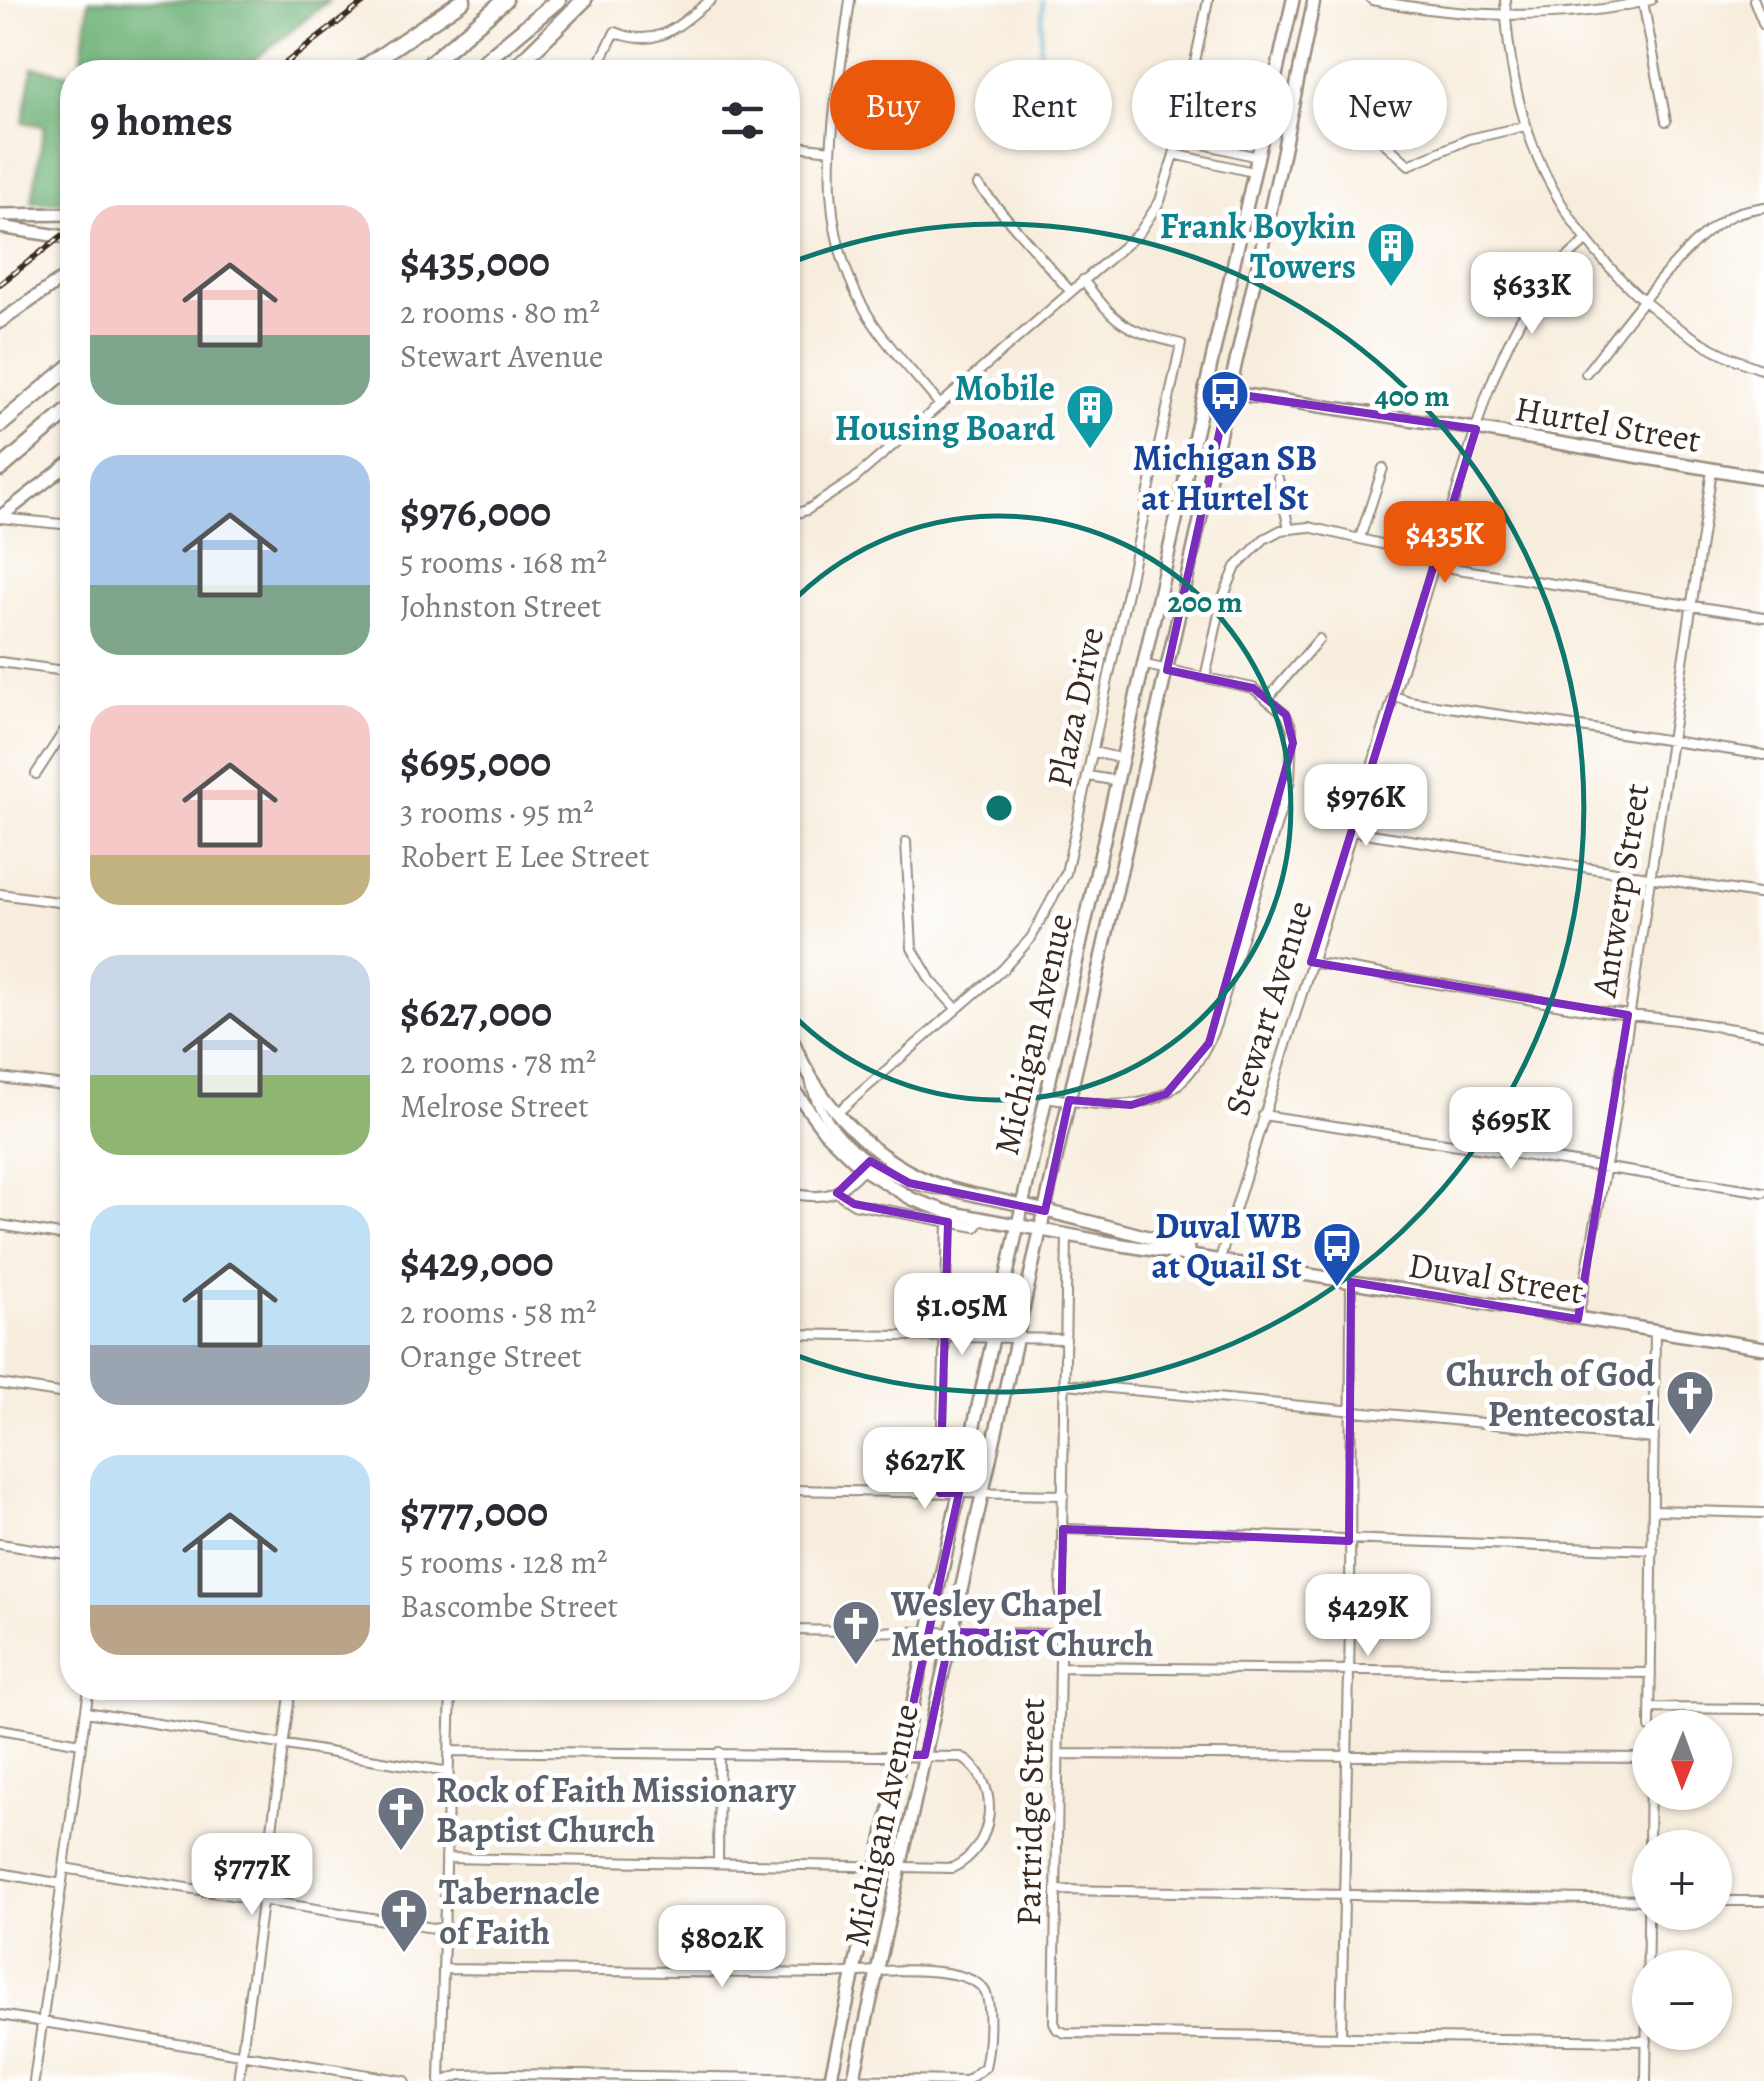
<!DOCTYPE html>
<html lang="en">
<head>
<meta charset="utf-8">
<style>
	:root { --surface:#fff; --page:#f2f2f3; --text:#2b2b33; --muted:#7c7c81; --accent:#ea580c }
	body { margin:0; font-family:Alegreya,serif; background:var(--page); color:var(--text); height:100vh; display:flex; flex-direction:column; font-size:38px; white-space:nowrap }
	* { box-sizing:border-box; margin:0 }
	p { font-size:32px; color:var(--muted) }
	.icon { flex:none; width:55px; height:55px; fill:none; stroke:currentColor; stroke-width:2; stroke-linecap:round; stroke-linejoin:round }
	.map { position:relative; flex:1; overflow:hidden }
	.drawer { position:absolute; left:60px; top:60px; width:740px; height:1640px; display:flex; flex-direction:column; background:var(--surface); border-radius:40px; box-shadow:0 2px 8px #0004 }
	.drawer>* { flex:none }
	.banner { position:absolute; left:830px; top:60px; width:782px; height:90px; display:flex; gap:20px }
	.needle { width:65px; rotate:181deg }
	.buttons { position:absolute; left:1632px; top:1710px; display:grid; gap:20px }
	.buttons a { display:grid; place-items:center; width:100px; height:100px; border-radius:50%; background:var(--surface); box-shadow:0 2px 8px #0004; font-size:50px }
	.price { position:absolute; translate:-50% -85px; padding:0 22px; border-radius:20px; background:#fff; color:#222; font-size:32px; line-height:65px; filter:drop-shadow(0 2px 5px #0008) }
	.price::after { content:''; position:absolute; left:50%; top:60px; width:30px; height:22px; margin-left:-15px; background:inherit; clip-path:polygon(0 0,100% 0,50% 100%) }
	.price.selected { background:var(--accent); color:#fff }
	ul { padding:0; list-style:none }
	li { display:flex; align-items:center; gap:30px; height:250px; padding:0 30px }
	li span { display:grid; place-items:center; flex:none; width:280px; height:200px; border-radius:30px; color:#555 }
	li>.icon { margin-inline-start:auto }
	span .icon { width:120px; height:120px; fill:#fffc; stroke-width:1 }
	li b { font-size:42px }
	h2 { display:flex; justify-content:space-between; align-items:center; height:120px; padding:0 30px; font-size:42px }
	.pill { padding:0 35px; border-radius:45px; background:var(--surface); box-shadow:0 2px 8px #0004; font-size:35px; line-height:90px }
	.pill.selected { background:var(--accent); color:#fff }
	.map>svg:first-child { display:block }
	.forest { fill:#6cb074; stroke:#546d49; stroke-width:2.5 }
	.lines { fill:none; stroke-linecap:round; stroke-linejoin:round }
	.stream { stroke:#52b3d1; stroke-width:2.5 }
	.street-casing { stroke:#998c7e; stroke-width:12 }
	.secondary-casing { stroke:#998c7e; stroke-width:16 }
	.highway-casing { stroke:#998c7e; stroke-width:19 }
	.street { stroke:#fff; stroke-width:8 }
	.secondary { stroke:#fff; stroke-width:11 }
	.highway { stroke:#fff; stroke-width:14 }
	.rail-casing { stroke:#3b2a1e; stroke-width:6 }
	.rail { stroke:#fff; stroke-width:2.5; stroke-dasharray:8; stroke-linecap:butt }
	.marked { fill:none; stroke:#7b2cbf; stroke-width:8; stroke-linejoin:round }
	.ring { fill:none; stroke:#0f766e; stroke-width:5 }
	.labels { text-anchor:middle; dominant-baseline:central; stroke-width:10; stroke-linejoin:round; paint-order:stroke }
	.culture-label { font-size:35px; font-weight:bold; fill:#0d838f; stroke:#fff; text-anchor:end }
	.street-label { font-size:35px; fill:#3b2a1e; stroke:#fff }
	.transit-label { font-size:35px; font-weight:bold; fill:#164399; stroke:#fff }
	.worship-label { font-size:35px; font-weight:bold; fill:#5b616d; stroke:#fff; text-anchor:start }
	.centre { fill:#0f766e; stroke:#fff; stroke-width:5 }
	.ring-label { font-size:30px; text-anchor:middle; font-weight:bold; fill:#0f766e; stroke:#fff; stroke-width:10; stroke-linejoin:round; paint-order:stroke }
</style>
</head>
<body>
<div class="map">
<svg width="1764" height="2081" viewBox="0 0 1764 2081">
	<rect width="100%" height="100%" fill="#fff"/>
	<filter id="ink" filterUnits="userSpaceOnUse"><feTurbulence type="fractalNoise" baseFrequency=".01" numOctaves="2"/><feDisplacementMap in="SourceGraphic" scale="20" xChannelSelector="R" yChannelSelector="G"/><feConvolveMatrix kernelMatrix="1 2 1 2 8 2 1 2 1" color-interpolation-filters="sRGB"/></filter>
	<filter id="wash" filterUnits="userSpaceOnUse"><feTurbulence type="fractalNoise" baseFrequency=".0048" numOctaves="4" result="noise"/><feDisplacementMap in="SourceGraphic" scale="40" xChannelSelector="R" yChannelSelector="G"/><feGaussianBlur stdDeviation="2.25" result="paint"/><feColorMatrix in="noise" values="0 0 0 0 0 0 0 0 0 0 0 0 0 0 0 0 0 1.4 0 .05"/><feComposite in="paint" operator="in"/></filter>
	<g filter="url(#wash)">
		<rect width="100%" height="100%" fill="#f7eddd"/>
		<path class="forest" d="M 89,0 L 330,0 L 239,72 L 80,72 Z
			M 33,67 L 72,74 L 72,203 L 32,202 L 44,126 L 23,122 Z"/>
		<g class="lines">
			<path class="stream" d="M 1043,0 L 1039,72 L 1054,107"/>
		</g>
	</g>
	<g filter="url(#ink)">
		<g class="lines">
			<g class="street-casing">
				<path id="street" d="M 850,0 C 835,118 803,230 881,334 C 899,359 921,381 940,405
					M 1372,0 C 1465,18 1558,22 1651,0
					M 1505,0 C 1511,121 1546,208 1634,292 C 1673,328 1714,354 1764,370
					M 1754,0 L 1764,25
					M 1643,2 L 1666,121
					M 595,72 L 615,32 C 658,50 678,25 711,0
					M 1361,122 L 1409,165 L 1469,139 L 1526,126
					M 1179,138 L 1257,157
					M 788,145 L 831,150
					M 1174,154 L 1253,172
					M 978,185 L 1070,291
					M 1586,373 C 1620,331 1682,243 1727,218 C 1738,211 1752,209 1764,207
					M 1157,461 L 1188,467
					M 1278,478 L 1289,529
					M 788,516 L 807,510 L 853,480 L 1139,233 L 1160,201 L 1179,138 L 1208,0
					M 0,518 L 72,525
					M 1360,538 L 1383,468
					M 0,662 L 72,672
					M 1205,678 L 1222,600 L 1236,567 L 1264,539 L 1281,530 L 1309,527 L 1394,547 L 1445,567 L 1764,617
					M 1394,696 L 1409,701 L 1764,755
					M 1268,698 L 1319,639
					M 1094,752 L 1123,759
					M 36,774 L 72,719
					M 1088,776 L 1118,781
					M 1352,831 L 1764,895
					M 906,842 L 912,948 L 931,981 L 957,1009
					M 0,894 L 72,904
					M 1311,962 L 1603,1012 L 1677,1020 L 1764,1034
					M 0,1078 L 72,1087
					M 810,1080 C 821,1135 889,1188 945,1190
					M 1046,1097 C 1132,1111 1180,1116 1216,1024 L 1290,780 L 1292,728 L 1286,715 L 1253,688 L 1145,665
					M 837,1113 L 1003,969 L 1031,938 L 1066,873 L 1181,344 C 1125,330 1118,326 1083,280
					M 1263,1115 L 1764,1192
					M 788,1193 C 827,1200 836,1197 864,1168
					M 837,1193 L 854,1204 L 976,1227 L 983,1218
					M 0,1225 L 72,1237
					M 1067,1235 L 1054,2022 L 1057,2029 L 1065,2033 L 1647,2041
					M 1220,1259 L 1485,400 C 1508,338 1533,284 1586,241
					M 1578,1319 L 1611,1138 L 1712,470
					M 788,1334 L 1066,1339
					M 0,1384 L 72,1395
					M 1066,1384 L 1654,1439
					M 788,1490 L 1064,1495
					M 940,1493 L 948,1222
					M 1653,1510 L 1764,1513
					M 1063,1529 L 1653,1550
					M 0,1544 L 72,1555
					M 788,1630 L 1061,1634
					M 1060,1667 L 1651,1673
					M 1651,1708 L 1764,1709
					M 86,1712 L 449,1772
					M 1650,1728 L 1655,1331
					M 0,1729 L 81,1743
					M 1059,1754 L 1650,1758
					M 446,1858 L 952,1868 C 996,1848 1003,1782 961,1757 L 449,1751
					M 718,1863 L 719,1752
					M 64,1868 L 445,1930
					M 0,1873 L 62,1884
					M 1057,1890 L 1650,1900
					M 1715,1901 L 1764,1901
					M 0,2015 L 405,2081
					M 1341,2036 L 1350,1627 L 1351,1282
					M 34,2081 L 89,1688
					M 238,2081 L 291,1688
					M 440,2081 L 451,1688
					M 443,2081 L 461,2075 L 509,2074 L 966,2081 L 985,2067 C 989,2051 993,2003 984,1990 C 964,1961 866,1972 833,1974 L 444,1969
					M 1646,2081 L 1650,1767"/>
			</g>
			<g class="secondary-casing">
				<path id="secondary" d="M 0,215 L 72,214
					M 0,227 L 72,238
					M 0,322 L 72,272
					M 1205,389 L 1476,429 L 1764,478
					M 0,517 L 72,461
					M 788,1027 C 810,1094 863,1153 929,1181 C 957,1193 988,1197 1017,1204 C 1074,1218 1132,1231 1188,1249
					M 788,1082 L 825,1132 L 863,1169 L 912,1199 L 948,1212 L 1110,1243 L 1764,1348
					M 830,2081 L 1046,1097 L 1293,0
					M 853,2081 L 1069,1100 L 1280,167 L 1314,0"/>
			</g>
			<g class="highway-casing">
				<path id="highway" d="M 357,72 L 463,0
					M 420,72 L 505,0
					M 472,72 L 558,0
					M 511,72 L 584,0
					M 0,425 L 72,365
					M 0,469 L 72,408"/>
			</g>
			<use href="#street" class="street"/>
			<use href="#secondary" class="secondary"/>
			<use href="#highway" class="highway"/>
			<g class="rail-casing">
				<path id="rail" d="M 274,72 L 367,0
					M 0,284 L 72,228"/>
			</g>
			<use href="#rail" class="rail"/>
		</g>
	</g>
	<path class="marked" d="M 1228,393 L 1476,429 L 1311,962 L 1628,1015 L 1578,1319 L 1351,1282 L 1349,1541 L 1063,1529 L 1061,1634 L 951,1632 L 925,1755 L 902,1755 L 959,1493 L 940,1493 L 948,1222 L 854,1204 L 837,1193 L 870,1161 L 909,1183 L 1045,1211 L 1069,1100 L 1131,1105 L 1166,1094 L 1209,1043 L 1293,743 L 1286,715 L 1253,688 L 1167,670 Z"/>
	<g class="ring">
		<path d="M789 605A292 292 0 1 1 789 1011"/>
		<path d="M790 263A584 584 0 1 1 790 1353"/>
	</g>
	<defs>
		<g id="building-pin" transform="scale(2.5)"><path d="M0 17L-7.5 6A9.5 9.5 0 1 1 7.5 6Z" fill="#0f9aa8" stroke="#fff"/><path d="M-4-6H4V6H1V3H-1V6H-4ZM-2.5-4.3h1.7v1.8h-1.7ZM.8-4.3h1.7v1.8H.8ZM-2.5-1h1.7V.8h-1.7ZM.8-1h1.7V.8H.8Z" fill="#fff"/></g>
		<g id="bus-pin" transform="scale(2.5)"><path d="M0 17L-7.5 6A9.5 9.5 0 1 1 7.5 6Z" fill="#1a4fb4" stroke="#fff"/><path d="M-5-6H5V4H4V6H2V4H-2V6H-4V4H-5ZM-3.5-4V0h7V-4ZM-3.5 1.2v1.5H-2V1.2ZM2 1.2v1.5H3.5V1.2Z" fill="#fff"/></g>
		<g id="church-pin" transform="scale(2.5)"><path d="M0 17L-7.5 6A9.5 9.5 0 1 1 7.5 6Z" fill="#6b7280" stroke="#fff"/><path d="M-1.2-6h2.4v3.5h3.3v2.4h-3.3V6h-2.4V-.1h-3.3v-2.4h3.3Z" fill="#fff"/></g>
	</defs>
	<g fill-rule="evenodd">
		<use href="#building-pin" x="1391" y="246"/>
		<use href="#bus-pin" x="1225" y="394"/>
		<use href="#building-pin" x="1090" y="408"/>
		<use href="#bus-pin" x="1337" y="1246"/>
		<use href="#church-pin" x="1690" y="1394"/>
		<use href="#church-pin" x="856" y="1624"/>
		<use href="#church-pin" x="401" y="1810"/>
		<use href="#church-pin" x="404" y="1912"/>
	</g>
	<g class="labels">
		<g class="culture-label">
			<text x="1356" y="226">Frank Boykin<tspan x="1356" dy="40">Towers</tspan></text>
			<text x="1055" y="388">Mobile<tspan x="1055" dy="40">Housing Board</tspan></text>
		</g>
		<g class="street-label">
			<text transform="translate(1608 424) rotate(10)">Hurtel Street</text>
			<text transform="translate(1075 707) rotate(-78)">Plaza Drive</text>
			<text transform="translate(1620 890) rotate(-81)">Antwerp Street</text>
			<text transform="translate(1268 1008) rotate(-73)">Stewart Avenue</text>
			<text transform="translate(1033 1034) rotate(-77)">Michigan Avenue</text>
			<text transform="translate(1496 1278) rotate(9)">Duval Street</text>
			<text transform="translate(1030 1812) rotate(-89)">Partridge Street</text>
			<text transform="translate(881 1825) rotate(-78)">Michigan Avenue</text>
		</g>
		<g class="transit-label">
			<text x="1225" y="458">Michigan SB<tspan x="1225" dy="40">at Hurtel St</tspan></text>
			<text x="1302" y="1226" text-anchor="end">Duval WB<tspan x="1302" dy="40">at Quail St</tspan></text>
		</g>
		<g class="worship-label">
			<text x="1655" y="1374" text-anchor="end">Church of God<tspan x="1655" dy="40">Pentecostal</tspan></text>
			<text x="891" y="1604">Wesley Chapel<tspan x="891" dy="40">Methodist Church</tspan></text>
			<text x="436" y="1790">Rock of Faith Missionary<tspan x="436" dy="40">Baptist Church</tspan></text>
			<text x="439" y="1892">Tabernacle<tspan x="439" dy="40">of Faith</tspan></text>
		</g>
	</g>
	<circle cx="999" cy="808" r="15" class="centre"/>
	<g class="ring-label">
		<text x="1412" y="406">400 m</text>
		<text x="1205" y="612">200 m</text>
	</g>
</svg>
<div class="buttons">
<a><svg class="needle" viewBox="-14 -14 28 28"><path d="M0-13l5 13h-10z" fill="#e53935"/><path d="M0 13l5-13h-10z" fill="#7c7c81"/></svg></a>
<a>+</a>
<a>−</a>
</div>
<b class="price" style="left:1532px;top:337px">$633K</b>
<b class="price selected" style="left:1445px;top:586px">$435K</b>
<b class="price" style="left:1366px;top:849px">$976K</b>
<b class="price" style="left:1511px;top:1172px">$695K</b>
<b class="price" style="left:962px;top:1358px">$1.05M</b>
<b class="price" style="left:925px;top:1512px">$627K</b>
<b class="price" style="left:1368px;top:1659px">$429K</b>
<b class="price" style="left:252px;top:1918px">$777K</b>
<b class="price" style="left:722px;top:1990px">$802K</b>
<div class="banner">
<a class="pill selected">Buy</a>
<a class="pill">Rent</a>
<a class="pill">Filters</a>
<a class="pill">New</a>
</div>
<section class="drawer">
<h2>9 homes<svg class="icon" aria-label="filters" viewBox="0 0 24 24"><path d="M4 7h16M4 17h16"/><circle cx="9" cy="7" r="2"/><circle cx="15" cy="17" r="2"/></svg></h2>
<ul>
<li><span style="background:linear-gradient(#f6c9c9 65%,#7fa58c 0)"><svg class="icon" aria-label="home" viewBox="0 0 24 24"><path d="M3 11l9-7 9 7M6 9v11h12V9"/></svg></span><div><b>$435,000</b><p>2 rooms · 80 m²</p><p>Stewart Avenue</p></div></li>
<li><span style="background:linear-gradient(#a9c7e8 65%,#7fa58c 0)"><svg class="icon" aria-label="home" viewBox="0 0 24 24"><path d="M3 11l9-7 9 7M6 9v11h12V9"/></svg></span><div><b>$976,000</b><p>5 rooms · 168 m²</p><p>Johnston Street</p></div></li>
<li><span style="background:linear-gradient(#f6c9c9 75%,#c2b280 0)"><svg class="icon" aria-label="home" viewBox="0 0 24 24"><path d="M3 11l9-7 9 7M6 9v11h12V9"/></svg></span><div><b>$695,000</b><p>3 rooms · 95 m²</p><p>Robert E Lee Street</p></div></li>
<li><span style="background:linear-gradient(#c9d6e8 60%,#8fb573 0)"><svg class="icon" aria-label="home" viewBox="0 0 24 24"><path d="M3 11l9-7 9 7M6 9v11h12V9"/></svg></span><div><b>$627,000</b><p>2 rooms · 78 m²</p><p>Melrose Street</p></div></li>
<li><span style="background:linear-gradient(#bfe0f5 70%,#9aa5b1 0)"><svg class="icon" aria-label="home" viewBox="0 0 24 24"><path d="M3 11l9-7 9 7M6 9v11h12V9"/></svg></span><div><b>$429,000</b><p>2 rooms · 58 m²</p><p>Orange Street</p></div></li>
<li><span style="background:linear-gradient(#bfe0f5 75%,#b9a48a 0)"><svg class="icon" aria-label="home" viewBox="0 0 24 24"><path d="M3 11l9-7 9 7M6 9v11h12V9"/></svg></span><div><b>$777,000</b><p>5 rooms · 128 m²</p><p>Bascombe Street</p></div></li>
</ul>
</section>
</div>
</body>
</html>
